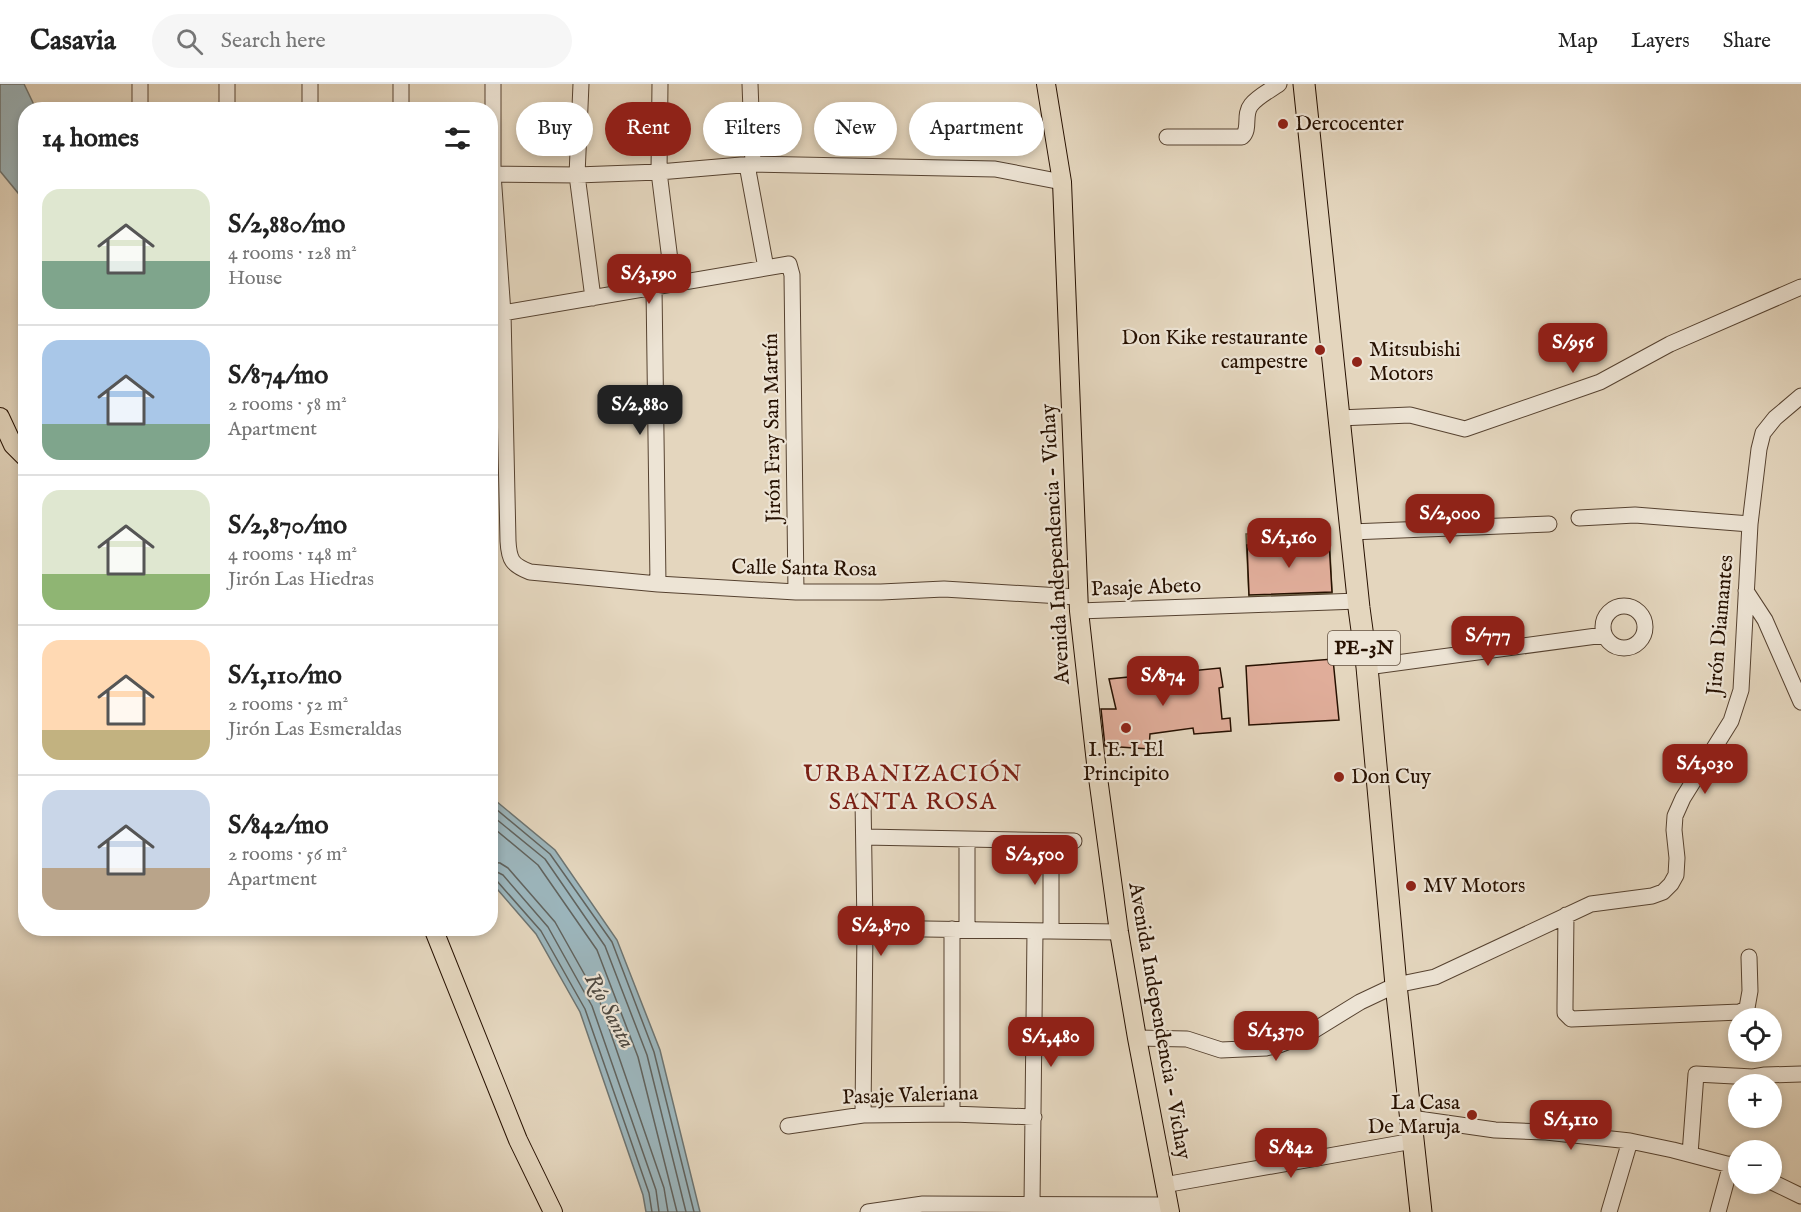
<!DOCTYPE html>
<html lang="en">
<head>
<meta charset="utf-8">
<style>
	:root { --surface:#fff; --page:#f6f6f6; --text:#222; --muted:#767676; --line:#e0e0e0; --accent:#8f2418 }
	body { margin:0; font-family:"IM FELL English",serif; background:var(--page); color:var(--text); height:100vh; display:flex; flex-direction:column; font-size:22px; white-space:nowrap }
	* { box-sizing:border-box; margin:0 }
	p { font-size:20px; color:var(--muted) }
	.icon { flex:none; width:33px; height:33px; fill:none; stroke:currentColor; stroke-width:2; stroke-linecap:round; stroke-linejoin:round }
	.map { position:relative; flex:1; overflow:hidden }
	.side { position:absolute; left:18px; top:18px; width:480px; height:834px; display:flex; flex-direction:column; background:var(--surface); border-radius:24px; box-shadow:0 3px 9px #0003 }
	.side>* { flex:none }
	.top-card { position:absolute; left:516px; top:18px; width:570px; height:54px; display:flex; gap:12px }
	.controls { position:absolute; left:1728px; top:924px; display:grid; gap:12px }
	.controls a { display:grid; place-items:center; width:54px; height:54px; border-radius:50%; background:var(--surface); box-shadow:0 3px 9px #0003; font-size:30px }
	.price { position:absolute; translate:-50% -51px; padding:0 14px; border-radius:12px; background:var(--accent); color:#fff; font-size:20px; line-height:39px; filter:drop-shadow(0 2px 3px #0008) }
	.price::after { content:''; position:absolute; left:50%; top:36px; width:18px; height:14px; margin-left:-9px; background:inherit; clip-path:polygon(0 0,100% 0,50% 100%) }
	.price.on { background:#222; color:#fff }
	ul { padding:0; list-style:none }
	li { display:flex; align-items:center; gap:18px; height:150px; padding:0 24px }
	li+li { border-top:2px solid var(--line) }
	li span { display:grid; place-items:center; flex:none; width:168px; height:120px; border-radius:18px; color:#555 }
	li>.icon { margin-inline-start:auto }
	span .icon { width:72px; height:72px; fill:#fffc; stroke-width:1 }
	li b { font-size:26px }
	h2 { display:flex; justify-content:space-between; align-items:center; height:72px; padding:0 24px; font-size:26px }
	.pill { padding:0 21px; border-radius:27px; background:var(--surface); box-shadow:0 3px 9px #0003; font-size:21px; line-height:54px }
	.pill.on { background:var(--accent); color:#fff }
	header { display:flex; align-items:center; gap:36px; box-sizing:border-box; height:84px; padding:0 30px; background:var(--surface); border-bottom:2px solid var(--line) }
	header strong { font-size:28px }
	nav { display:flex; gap:33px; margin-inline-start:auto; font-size:21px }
	.search { width:420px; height:54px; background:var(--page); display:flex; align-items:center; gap:15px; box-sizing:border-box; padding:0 21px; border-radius:33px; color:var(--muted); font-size:22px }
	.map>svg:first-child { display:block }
	.green { fill:#babc8d; stroke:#706646; stroke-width:1.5 }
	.water { fill:#9cb6bd; stroke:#6d7471; stroke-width:1.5 }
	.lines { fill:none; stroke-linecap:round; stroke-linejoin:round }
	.shore { stroke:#61635e; stroke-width:1.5 }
	.building { fill:#e0ad9a; stroke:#261000; stroke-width:1.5 }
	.minor-casing { stroke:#564230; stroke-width:17 }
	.major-casing { stroke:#261000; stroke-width:20 }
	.highway-casing { stroke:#261000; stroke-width:23 }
	.minor { stroke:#ede4d5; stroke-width:15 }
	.major { stroke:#e4d6be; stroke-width:18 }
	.highway { stroke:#e4d6be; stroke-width:21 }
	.poi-dot { fill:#8f2418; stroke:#ede4d5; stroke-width:2 }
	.labels { text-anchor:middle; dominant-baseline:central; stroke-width:4.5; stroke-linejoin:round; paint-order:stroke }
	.shield { fill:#ede4d5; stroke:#625040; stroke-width:1.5 }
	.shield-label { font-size:20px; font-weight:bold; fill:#261000 }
	.poi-label { font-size:21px; fill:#261000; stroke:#ede4d5; text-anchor:start }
	.street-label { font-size:21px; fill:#261000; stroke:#ede4d5 }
	.water-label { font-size:22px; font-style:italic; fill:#4f4a42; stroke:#ede4d5 }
	.quarter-label { font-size:24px; letter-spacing:1.5px; fill:#7a1f14; stroke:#ede4d5 }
</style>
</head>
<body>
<header>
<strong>Casavia</strong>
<div class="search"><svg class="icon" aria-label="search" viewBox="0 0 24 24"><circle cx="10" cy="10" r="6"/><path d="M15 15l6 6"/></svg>Search here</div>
<nav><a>Map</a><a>Layers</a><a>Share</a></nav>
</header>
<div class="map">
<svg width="1801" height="1128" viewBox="0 0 1801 1128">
	<rect width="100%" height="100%" fill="#e4d6be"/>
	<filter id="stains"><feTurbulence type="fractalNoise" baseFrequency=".00333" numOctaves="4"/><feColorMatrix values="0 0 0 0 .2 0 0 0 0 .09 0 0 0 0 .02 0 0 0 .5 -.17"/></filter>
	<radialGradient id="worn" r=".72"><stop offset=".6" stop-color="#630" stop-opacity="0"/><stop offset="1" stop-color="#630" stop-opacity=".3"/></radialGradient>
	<path class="green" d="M 1329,446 L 1332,509 L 1249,513 L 1246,450 Z"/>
	<path class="water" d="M 0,0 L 24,0 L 36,25 L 26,26 L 25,122 L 18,109 L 0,87 Z
		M 490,712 L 555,766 L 617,856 L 660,966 L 700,1128 L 646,1128 L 643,1111 L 580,928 L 536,850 L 491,798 Z"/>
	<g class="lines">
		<path class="shore" d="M 490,720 L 550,770 L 612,858 L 654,968 L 694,1128
			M 490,730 L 545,775 L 605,862 L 647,971 L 686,1128
			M 490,741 L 538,781 L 597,866 L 638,973 L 677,1128
			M 490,778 L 500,779 L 508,784 L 555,838 L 600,918 L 664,1104 L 668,1128
			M 490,787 L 497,788 L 503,791 L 548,843 L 592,922 L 656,1106 L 659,1128
			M 490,794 L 497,797 L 541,847 L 585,925 L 649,1109 L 652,1128"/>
	</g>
	<path class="building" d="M 1329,458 L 1332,508 L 1249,511 L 1247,461 Z
		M 1333,575 L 1339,636 L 1249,641 L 1246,582 Z
		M 1220,584 L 1223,603 L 1219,604 L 1222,635 L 1230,634 L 1231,647 L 1194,650 L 1193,644 L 1150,650 L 1149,665 L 1105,662 L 1101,625 L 1116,625 L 1109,595 Z"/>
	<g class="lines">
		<g class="minor-casing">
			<path id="minor" d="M 401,0 L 401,26
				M 493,0 L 493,90 L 503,229 L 508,457 C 509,476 512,481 530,488 L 658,500 L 796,508 L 881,508 L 944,505 L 1077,513
				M 581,0 L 577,91 L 593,214
				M 660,0 L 659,88 L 673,200
				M 750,0 L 753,80
				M 140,26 L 140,0
				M 227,26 L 227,0
				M 310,26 L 310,0
				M 1167,53 L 1242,53 C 1251,45 1243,31 1251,21 C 1258,12 1271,6 1279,0
				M 747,81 L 766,184
				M 490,90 L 577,91 L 659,88 L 753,80 L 995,85 L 1062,98
				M 654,204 L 658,500
				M 503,229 L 789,180 L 792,191 L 796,508
				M 1339,334 L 1410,331 L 1465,345 L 1600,298 L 1670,260 L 1801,203
				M 1579,434 L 1635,431 L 1750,440
				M 1351,448 L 1549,440
				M 1746,507 L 1765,536 L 1801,618
				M1603 543a21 21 0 1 1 42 0a21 21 0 1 1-42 0Z
				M 1079,527 L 1358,517
				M 1367,583 L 1604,551
				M 863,716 L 865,844 L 863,1031
				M 864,753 L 1074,757
				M 967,756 L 967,845
				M 1051,757 L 1051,847
				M 1566,831 L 1565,921 L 1565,929 L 1571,935 L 1740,928 L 1747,924 L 1750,907 L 1749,873
				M 865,844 L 1119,848
				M 952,845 L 952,1030
				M 1137,954 L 1187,955 L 1221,966 L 1266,964 L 1279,961 L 1308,950 L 1360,918 L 1396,901 L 1435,893 L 1591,820 L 1652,812 L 1663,808 L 1671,800 L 1676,791 L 1677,774 L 1674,746 L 1675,732 L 1683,714 L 1731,637 L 1741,606 L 1750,440 L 1759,365 L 1763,349 L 1775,334 L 1801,312
				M 1411,1034 L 1495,1046 L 1546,1048 L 1630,1057 L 1673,1066 L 1738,1083
				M 788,1042 L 863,1031 L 952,1030 L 1034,1033
				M 1690,1070 L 1696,990 L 1753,993 L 1765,991 L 1801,990
				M 1772,1098 L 1801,1112
				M 1164,1101 L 1413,1057
				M 1032,1120 L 1035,847
				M 868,1128 L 923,1120 L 1169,1121
				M 1609,1128 L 1630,1057
				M 1718,1128 L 1731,1080"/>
		</g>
		<g class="major-casing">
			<path id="major" d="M 1046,0 L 1062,98 L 1079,527 L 1096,679 L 1119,848 L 1137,954 L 1170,1128
				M 0,333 L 13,361 L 26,374
				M 433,844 L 518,1056 L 553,1128"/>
		</g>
		<g class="highway-casing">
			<path id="highway" d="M 1304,0 L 1359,524 L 1367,583 L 1396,901 L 1421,1128"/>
		</g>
		<use href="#minor" class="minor"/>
		<use href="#major" class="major"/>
		<use href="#highway" class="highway"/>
	</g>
	<g class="poi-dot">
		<circle cx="1283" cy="40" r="6"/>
		<circle cx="1320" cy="266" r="6"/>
		<circle cx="1357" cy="278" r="6"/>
		<circle cx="1126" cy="644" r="6"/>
		<circle cx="1339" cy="693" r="6"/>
		<circle cx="1411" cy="802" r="6"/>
		<circle cx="1472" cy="1031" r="6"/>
	</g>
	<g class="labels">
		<rect class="shield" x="1328" y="547" width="72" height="34" rx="4.5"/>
		<g class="shield-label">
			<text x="1364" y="564">PE-3N</text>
		</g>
		<g class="poi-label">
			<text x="1295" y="40">Dercocenter</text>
			<text x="1308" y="254" text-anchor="end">Don Kike restaurante<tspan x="1308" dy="24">campestre</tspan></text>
			<text x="1369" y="266">Mitsubishi<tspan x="1369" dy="24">Motors</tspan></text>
			<text x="1126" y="666" text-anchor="middle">I. E. I El<tspan x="1126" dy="24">Principito</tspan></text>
			<text x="1351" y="693">Don Cuy</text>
			<text x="1423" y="802">MV Motors</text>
			<text x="1460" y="1019" text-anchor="end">La Casa<tspan x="1460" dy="24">De Maruja</tspan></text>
		</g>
		<g class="street-label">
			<text transform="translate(773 344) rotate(-91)">Jirón Fray San Martín</text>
			<text transform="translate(1056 460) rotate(-93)">Avenida Independencia - Vichay</text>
			<text transform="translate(804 485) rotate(1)">Calle Santa Rosa</text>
			<text transform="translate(1146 504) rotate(-2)">Pasaje Abeto</text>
			<text transform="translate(1721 541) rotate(-85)">Jirón Diamantes</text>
			<text transform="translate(1159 937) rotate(80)">Avenida Independencia - Vichay</text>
			<text transform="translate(910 1012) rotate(-2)">Pasaje Valeriana</text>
		</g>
		<g class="water-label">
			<text transform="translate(609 927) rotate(62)">Río Santa</text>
		</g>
		<g class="quarter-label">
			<text x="913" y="690">URBANIZACIÓN<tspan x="913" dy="28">SANTA ROSA</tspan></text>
		</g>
	</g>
	<rect width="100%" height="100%" filter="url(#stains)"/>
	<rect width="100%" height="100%" fill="url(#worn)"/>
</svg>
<div class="controls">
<a><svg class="icon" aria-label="locate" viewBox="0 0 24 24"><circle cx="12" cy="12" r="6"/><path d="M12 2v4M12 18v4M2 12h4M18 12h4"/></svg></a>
<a>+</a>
<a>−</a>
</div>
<b class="price" style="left:649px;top:221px">S/3,190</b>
<b class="price" style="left:1573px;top:290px">S/956</b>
<b class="price on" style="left:640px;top:352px">S/2,880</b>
<b class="price" style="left:1450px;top:461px">S/2,000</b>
<b class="price" style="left:1289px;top:485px">S/1,160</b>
<b class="price" style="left:1488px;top:583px">S/777</b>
<b class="price" style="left:1163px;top:623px">S/874</b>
<b class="price" style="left:1705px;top:711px">S/1,030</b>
<b class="price" style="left:1035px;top:802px">S/2,500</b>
<b class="price" style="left:881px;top:873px">S/2,870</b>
<b class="price" style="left:1276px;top:978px">S/1,370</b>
<b class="price" style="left:1051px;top:984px">S/1,480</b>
<b class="price" style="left:1571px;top:1067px">S/1,110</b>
<b class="price" style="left:1291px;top:1095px">S/842</b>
<div class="top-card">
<a class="pill">Buy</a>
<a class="pill on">Rent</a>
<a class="pill">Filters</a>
<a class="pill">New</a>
<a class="pill">Apartment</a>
</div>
<section class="side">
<h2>14 homes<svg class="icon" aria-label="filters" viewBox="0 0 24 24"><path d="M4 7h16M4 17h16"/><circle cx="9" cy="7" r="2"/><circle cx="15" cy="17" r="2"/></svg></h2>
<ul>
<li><span style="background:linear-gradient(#dfe7d0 60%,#7fa58c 0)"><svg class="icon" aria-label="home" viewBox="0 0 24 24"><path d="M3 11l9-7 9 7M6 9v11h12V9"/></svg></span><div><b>S/2,880/mo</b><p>4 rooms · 128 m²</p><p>House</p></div></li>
<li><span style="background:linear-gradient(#a9c7e8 70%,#7fa58c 0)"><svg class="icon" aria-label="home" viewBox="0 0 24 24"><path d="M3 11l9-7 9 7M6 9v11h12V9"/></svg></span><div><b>S/874/mo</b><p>2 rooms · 58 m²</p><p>Apartment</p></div></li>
<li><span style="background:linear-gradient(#dfe7d0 70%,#8fb573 0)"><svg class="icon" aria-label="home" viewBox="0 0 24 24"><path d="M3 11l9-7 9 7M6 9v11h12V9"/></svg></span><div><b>S/2,870/mo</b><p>4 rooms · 148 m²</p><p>Jirón Las Hiedras</p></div></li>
<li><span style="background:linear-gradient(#ffd9b3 75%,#c2b280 0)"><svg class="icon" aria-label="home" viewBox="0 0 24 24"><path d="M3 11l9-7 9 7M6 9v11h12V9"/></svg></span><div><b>S/1,110/mo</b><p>2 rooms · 52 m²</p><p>Jirón Las Esmeraldas</p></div></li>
<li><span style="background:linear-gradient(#c9d6e8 65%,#b9a48a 0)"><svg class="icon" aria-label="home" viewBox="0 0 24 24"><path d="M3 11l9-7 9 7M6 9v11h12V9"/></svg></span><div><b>S/842/mo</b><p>2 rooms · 56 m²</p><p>Apartment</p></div></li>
</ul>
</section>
</div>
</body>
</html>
